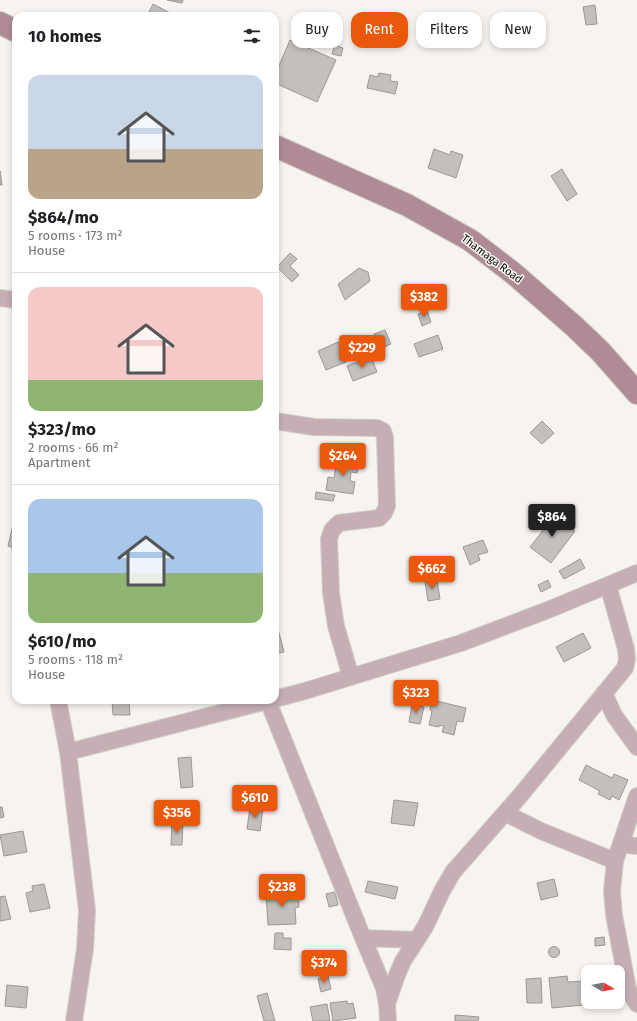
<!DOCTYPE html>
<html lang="en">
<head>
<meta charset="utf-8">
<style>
	:root { --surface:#fff; --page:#f6f6f6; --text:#202124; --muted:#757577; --line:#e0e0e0; --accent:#ea580c }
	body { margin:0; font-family:"Fira Sans",sans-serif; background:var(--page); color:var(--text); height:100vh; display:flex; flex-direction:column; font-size:15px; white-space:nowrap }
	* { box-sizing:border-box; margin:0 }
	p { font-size:13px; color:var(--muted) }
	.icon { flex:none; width:22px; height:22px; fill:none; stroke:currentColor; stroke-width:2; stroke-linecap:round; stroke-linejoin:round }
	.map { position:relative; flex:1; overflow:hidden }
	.panel { position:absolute; left:12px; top:12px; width:267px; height:692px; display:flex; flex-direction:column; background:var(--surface); border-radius:12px; box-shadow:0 2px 6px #0003 }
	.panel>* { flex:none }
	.top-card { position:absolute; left:291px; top:12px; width:286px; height:36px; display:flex; gap:8px }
	.needle { width:26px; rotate:99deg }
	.fabs { position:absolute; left:581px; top:965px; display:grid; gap:8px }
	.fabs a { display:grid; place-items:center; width:44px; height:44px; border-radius:8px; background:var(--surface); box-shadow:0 2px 6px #0003; font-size:20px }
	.price { position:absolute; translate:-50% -34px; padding:0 9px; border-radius:4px; background:var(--accent); color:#fff; font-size:13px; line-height:26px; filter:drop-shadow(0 1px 2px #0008) }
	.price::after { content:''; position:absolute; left:50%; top:24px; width:12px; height:9px; margin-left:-6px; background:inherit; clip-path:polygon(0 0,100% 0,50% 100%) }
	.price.selected { background:#222; color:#fff }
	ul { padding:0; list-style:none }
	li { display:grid; align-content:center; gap:8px; height:212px; padding:0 16px }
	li+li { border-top:1px solid var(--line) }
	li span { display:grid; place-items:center; height:124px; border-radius:12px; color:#555 }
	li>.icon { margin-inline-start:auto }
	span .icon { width:72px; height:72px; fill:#fffc; stroke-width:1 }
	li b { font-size:17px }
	h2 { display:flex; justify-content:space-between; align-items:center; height:48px; padding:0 16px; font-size:17px }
	.tag { padding:0 14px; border-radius:12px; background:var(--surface); box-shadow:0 2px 6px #0003; font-size:14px; line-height:36px }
	.tag.selected { background:var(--accent); color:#fff }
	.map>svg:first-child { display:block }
	.building { fill:#c2bfbd; stroke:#9b9896 }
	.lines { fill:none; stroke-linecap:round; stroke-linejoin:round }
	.minor-casing { stroke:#d1cecd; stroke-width:18 }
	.secondary-casing { stroke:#d1cecd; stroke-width:24 }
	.minor { stroke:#c6aeb4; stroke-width:16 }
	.secondary { stroke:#af8b95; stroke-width:22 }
	.labels { text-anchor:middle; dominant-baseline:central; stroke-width:3; stroke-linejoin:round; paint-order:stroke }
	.street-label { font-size:11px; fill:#0e0d0d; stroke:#f6f3f1 }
</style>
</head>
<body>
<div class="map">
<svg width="637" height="1021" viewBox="0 0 637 1021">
	<rect width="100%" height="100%" fill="#f6f3f1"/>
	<path class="building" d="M 167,0 L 183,0 L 182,3 Z
		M 153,4 L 174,15 L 173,16 L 147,16 Z
		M 595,5 L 597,24 L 586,25 L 583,7 Z
		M 290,40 L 336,60 L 317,102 L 275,83 L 275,75 Z
		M 335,45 L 343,48 L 341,56 L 332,54 Z
		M 379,73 L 391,75 L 390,81 L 398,82 L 395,94 L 367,88 L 370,75 L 378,77 Z
		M 434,149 L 450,155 L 451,151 L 463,155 L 456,178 L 428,168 Z
		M 562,169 L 577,194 L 567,201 L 551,176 Z
		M 0,171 L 2,185 L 0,185 Z
		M 290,253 L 297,259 L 290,266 L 299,275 L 292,282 L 277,267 Z
		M 359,268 L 368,272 L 370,281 L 345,300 L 338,284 Z
		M 427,311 L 431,322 L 422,326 L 418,314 Z
		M 385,330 L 391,344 L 379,349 L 374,334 Z
		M 438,335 L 443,349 L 419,357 L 414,344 Z
		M 338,342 L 346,362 L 326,370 L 318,351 Z
		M 371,357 L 377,372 L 353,381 L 347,366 Z
		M 542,421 L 554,433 L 542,444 L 530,433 Z
		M 337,459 L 359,462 L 357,473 L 351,472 L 350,481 L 355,482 L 353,494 L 326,490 L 328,477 L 334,478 Z
		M 316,492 L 335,495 L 333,501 L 315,499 Z
		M 550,513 L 575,531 L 551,563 L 530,547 L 544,529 L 540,527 Z
		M 13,525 L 16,525 L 16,550 L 12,549 L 12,547 L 8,546 Z
		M 483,540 L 488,552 L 478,555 L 480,560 L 470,565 L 463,547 Z
		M 580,559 L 585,568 L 564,579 L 559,571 Z
		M 437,580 L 440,599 L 428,601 L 425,582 Z
		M 548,580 L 551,587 L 541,592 L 538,585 Z
		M 275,629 L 278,629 L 284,652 L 275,654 Z
		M 583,633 L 591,648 L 564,662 L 556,647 Z
		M 112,700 L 129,700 L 130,715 L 113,715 Z
		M 432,700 L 466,708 L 463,722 L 457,721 L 454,735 L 442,732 L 444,726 L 439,725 L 439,727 L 429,725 L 432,711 L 430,710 Z
		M 412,705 L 424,707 L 420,724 L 409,722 Z
		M 191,757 L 193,787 L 181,788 L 178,758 Z
		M 586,765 L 612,778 L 614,774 L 628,780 L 619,800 L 612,796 L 610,800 L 598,794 L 600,791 L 579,780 Z
		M 394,800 L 418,803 L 414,826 L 391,823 Z
		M 0,807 L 2,807 L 4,817 L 0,818 Z
		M 250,807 L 263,809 L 260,831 L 247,829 Z
		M 172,822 L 183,822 L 182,845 L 171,845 Z
		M 23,831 L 27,852 L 4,856 L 0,835 Z
		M 554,879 L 558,896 L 541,900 L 537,883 Z
		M 368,881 L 398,887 L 395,899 L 365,892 Z
		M 44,884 L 50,908 L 30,912 L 26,893 L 33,891 L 32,886 Z
		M 298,891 L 299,907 L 295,908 L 296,924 L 268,925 L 266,893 Z
		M 335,892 L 338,905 L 329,907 L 326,894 Z
		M 5,896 L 11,919 L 0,921 L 0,897 Z
		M 275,933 L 283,933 L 283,938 L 291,938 L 291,950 L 274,949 Z
		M 604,937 L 605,945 L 595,946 L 595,938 Z
		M548.5 952a5.5 5.5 0 1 1 11 0a5.5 5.5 0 1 1-11 0Z
		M 328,976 L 331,989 L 321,992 L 318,979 Z
		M 567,976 L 568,982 L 585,981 L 586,996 L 582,996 L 583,1005 L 552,1008 L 549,978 Z
		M 541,978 L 542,1003 L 527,1003 L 526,979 Z
		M 7,985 L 28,987 L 26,1008 L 5,1006 Z
		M 267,993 L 275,1021 L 264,1021 L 257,996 Z
		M 347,1001 L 348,1004 L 353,1003 L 356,1018 L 333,1021 L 330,1003 Z
		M 327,1004 L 330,1021 L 313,1021 L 310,1007 Z
		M 455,1015 L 479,1017 L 478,1021 L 455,1021 Z"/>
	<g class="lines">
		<g class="minor-casing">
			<path id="minor" d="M 0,298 L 16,300
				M 275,421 L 314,427 L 377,428 L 383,431 L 385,438 L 387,506 L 384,513 L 379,518 L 339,523 L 332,530 L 329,539 L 331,593 L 336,626 L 351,677
				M 604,693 L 614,715 L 637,747
				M 275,699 L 305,691 L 461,643 L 548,610 L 637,573
				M 58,700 L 68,752 L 87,910 L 85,949 L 74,1021
				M 268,701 L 363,938 L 384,988 L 387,1004 L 388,1021
				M 68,752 L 271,700
				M 637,796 L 615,861 L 612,891 L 614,915 L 628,989 L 637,1004
				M 505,813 L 541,831 L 615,861
				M 621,844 L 637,846
				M 363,938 L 417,940
				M 387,1004 L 397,975 L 403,961 L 425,927 L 442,891 L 453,872 L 519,797 L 625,668 L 627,659 L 626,649 L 608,585"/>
		</g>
		<g class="secondary-casing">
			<path id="secondary" d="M 0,23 L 16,31
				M 275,146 L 407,205 L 470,240 L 513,273 L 575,327 L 601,352 L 637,393"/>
		</g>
		<use href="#minor" class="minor"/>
		<use href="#secondary" class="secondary"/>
	</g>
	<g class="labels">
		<g class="street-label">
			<text transform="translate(492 259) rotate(37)">Thamaga Road</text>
		</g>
	</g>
</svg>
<div class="fabs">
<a><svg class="needle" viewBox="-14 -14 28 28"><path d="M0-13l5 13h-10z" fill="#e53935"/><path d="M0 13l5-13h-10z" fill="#757577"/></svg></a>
</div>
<b class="price" style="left:424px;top:318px">$382</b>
<b class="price" style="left:362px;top:369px">$229</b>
<b class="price" style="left:343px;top:477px">$264</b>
<b class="price selected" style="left:552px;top:538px">$864</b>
<b class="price" style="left:432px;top:590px">$662</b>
<b class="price" style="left:416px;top:714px">$323</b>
<b class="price" style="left:255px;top:819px">$610</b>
<b class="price" style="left:177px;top:834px">$356</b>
<b class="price" style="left:282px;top:908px">$238</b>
<b class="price" style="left:324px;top:984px">$374</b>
<div class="top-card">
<a class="tag">Buy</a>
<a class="tag selected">Rent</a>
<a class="tag">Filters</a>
<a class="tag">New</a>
</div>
<section class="panel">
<h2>10 homes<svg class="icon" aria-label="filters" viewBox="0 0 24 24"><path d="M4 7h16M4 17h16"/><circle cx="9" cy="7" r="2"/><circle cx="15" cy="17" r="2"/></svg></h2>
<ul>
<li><span style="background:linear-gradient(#c9d6e8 60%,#b9a48a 0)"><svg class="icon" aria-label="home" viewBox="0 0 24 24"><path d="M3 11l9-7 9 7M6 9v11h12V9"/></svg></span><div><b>$864/mo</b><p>5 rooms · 173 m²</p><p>House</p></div></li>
<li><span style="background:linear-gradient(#f6c9c9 75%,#8fb573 0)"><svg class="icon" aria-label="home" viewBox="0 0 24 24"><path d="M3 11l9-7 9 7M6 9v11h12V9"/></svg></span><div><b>$323/mo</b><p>2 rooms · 66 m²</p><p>Apartment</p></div></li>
<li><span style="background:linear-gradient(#a9c7e8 60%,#8fb573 0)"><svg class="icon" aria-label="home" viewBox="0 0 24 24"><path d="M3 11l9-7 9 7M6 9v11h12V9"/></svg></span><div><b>$610/mo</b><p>5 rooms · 118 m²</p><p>House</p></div></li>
</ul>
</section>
</div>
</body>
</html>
